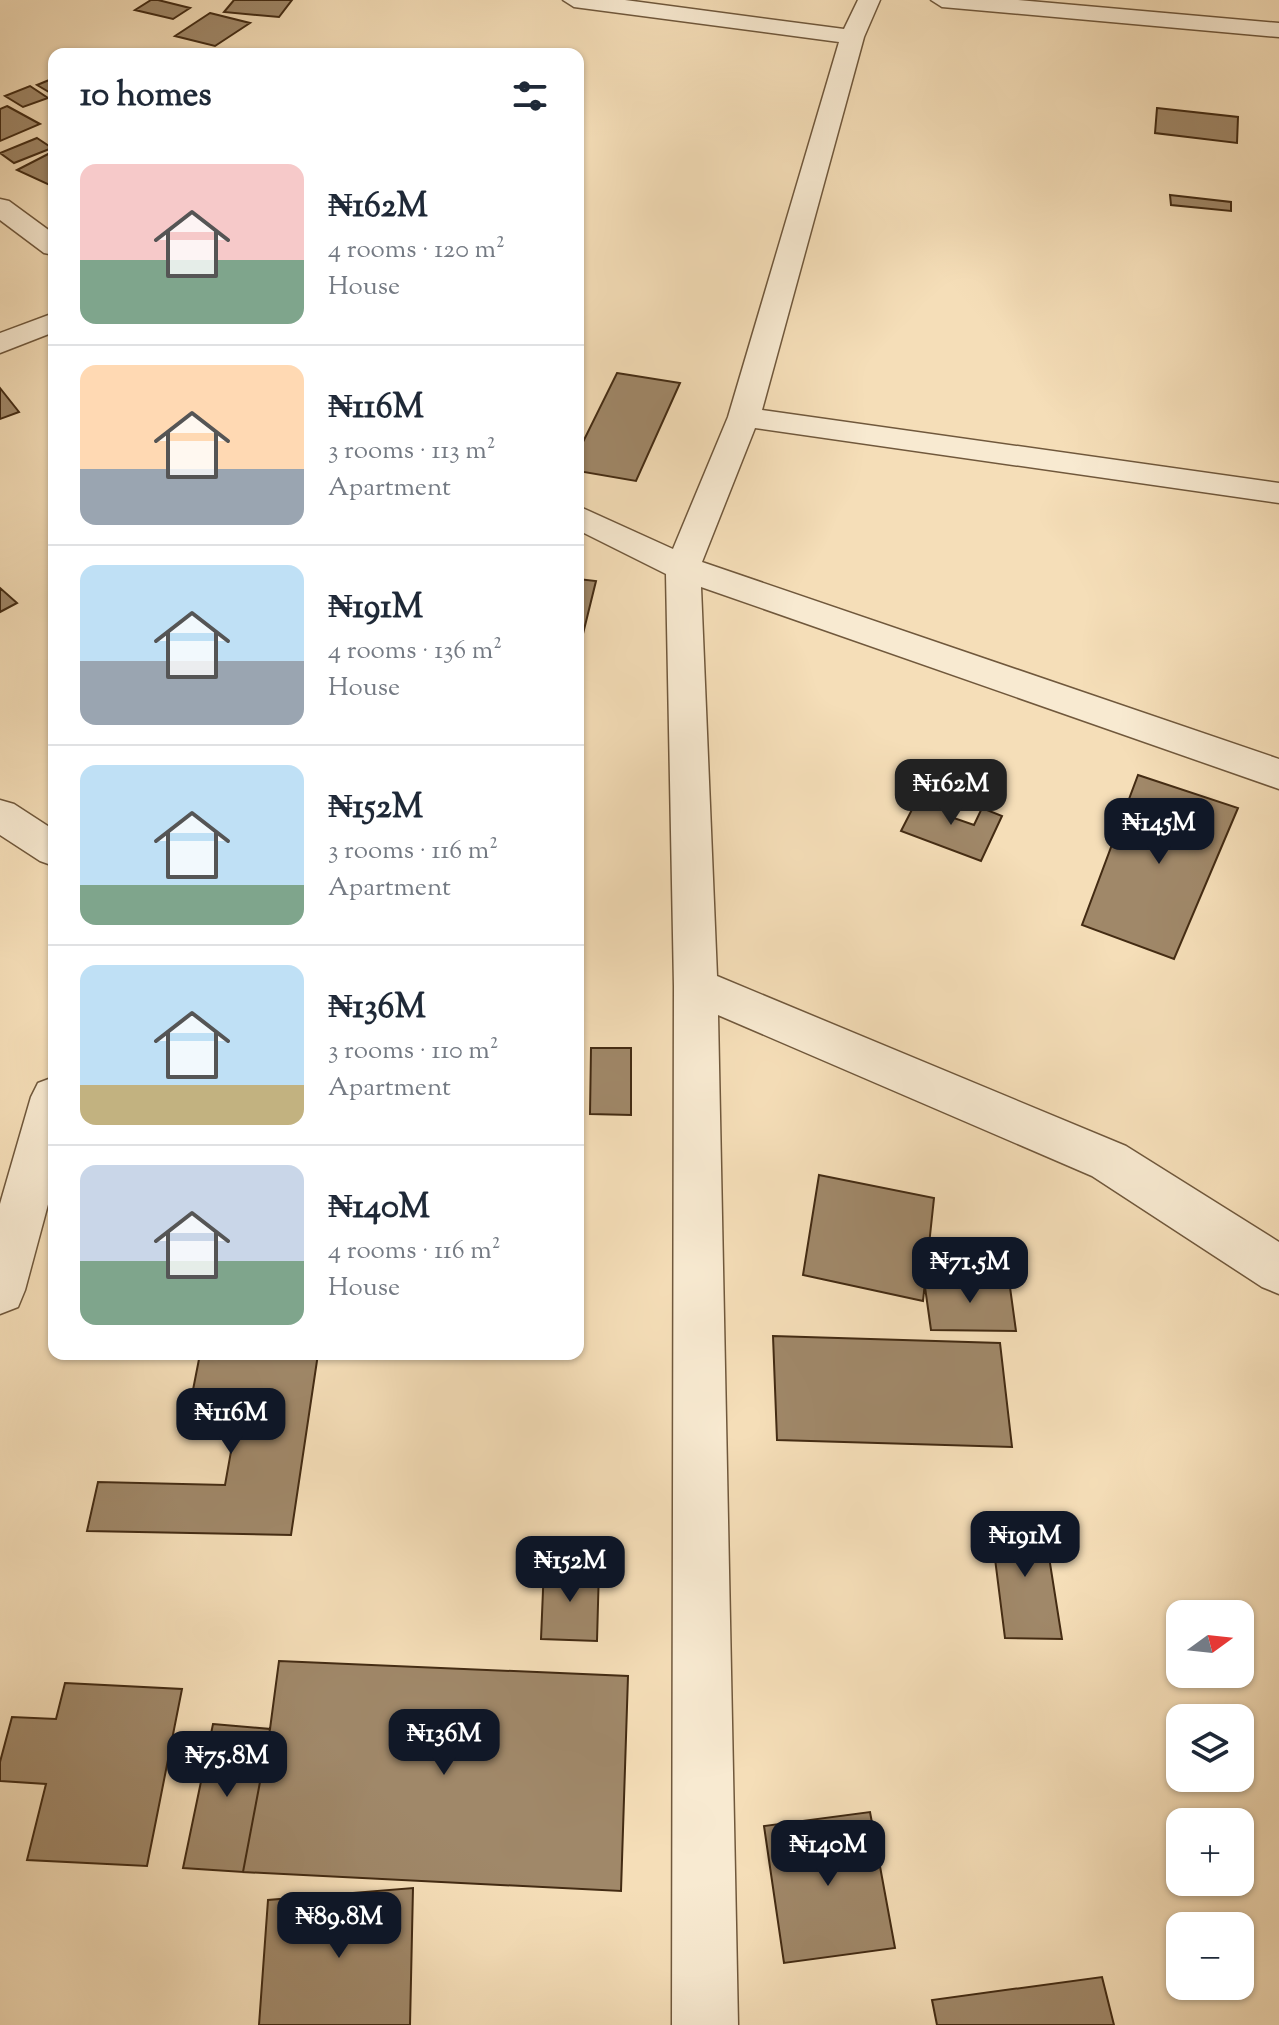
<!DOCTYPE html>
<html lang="en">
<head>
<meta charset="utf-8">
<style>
	:root { --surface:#fff; --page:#f6f6f7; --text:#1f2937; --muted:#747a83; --line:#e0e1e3; --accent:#111827 }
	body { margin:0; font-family:"Sorts Mill Goudy",serif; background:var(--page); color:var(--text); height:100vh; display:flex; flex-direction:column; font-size:30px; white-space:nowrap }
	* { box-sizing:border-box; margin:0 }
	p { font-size:26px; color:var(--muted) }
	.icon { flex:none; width:44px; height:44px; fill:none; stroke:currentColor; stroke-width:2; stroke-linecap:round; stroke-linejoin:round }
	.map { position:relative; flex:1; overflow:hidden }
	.details { position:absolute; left:48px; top:48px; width:536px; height:1312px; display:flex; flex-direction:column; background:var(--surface); border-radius:16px; box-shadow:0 2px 6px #0004 }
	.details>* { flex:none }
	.needle { width:52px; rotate:75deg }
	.buttons { position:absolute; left:1166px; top:1600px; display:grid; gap:16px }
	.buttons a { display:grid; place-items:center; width:88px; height:88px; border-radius:16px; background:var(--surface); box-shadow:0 2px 6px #0004; font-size:40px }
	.price { position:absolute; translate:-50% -68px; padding:0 18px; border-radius:16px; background:var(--accent); color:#fff; font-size:26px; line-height:52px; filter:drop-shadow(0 2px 4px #0008) }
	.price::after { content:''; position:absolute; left:50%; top:48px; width:24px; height:18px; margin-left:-12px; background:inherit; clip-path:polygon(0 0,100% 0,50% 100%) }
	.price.current { background:#222; color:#fff }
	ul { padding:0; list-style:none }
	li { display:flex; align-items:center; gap:24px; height:200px; padding:0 32px }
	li+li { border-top:2px solid var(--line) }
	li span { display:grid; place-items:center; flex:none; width:224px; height:160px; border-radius:16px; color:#555 }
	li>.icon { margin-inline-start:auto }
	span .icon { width:96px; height:96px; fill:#fffc; stroke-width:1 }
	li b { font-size:34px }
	h2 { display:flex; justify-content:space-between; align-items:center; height:96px; padding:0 32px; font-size:34px }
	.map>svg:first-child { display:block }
	.building { fill:#a08869; stroke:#432b13; stroke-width:2 }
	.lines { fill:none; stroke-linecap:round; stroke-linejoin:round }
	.minor-casing { stroke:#70583c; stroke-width:3 }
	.minor { fill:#f8ead1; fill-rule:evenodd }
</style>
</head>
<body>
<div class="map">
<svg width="1279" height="2025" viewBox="0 0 1279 2025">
	<rect width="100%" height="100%" fill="#f5deb8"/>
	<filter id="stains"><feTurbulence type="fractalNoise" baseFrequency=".0025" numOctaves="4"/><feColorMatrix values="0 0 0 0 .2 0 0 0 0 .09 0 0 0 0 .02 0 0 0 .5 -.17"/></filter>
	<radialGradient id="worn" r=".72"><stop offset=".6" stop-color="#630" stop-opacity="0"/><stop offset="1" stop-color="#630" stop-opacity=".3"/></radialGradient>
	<path class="building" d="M 151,0 L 158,0 L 190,8 L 173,19 L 135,10 Z
		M 234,0 L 292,0 L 279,17 L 224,12 Z
		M 210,13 L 250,23 L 215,46 L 175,36 Z
		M 54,78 L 54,95 L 37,85 Z
		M 30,86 L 48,98 L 23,107 L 5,96 Z
		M 7,106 L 40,124 L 0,141 L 0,109 Z
		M 1157,108 L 1238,117 L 1237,143 L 1155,133 Z
		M 37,138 L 52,148 L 14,163 L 0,153 Z
		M 54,151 L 54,187 L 17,170 Z
		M 1170,195 L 1231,202 L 1231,211 L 1171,205 Z
		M 617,373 L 680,383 L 636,481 L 578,471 L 578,452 Z
		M 0,388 L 19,412 L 0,419 Z
		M 578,579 L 596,581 L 580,646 L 578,646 Z
		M 0,588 L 17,603 L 0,612 Z
		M 1138,775 L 1238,808 L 1174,959 L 1082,925 Z
		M 922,790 L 945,799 L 948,816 L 974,825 L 982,808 L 1002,816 L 981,861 L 901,831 Z
		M 591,1048 L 631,1048 L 631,1115 L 590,1114 Z
		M 819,1175 L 934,1198 L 923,1301 L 803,1275 Z
		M 924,1280 L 1009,1280 L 1016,1331 L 931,1330 Z
		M 773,1336 L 1000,1343 L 1012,1447 L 777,1440 Z
		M 200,1354 L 318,1354 L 291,1535 L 87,1531 L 98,1482 L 225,1485 L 240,1401 L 191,1400 Z
		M 990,1519 L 1043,1519 L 1062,1639 L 1005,1638 Z
		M 544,1566 L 599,1568 L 597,1641 L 541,1639 Z
		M 279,1661 L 628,1676 L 621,1891 L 243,1872 L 270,1729 Z
		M 65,1683 L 182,1689 L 147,1866 L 27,1860 L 46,1784 L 0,1781 L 0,1762 L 12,1717 L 56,1719 Z
		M 213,1724 L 270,1729 L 243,1872 L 183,1868 Z
		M 870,1812 L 895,1948 L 784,1963 L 764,1826 Z
		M 413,1888 L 410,2025 L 259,2025 L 268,1900 Z
		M 1102,1977 L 1114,2025 L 937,2025 L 932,2000 Z"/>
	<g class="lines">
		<g class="minor-casing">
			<path id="minor" d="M 563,0 L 625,0 L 844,29 L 858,0 L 880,0 L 864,37 L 762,410 L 1279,483 L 1279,503 L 755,428 L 702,562 L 1279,759 L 1279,789 L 701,587 L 717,976 L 1126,1146 L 1279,1242 L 1279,1294 L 1262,1287 L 1092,1176 L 718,1015 L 738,2025 L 672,2025 L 674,986 L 666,574 L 578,530 L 578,506 L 673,549 L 728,417 L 839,42 L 574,7 Z
				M 931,0 L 1018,0 L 1279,23 L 1279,37 L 942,7 Z
				M 0,199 L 9,201 L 54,234 L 54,255 L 44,253 L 0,220 Z
				M 54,313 L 54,332 L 0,353 L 0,333 Z
				M 0,800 L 14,804 L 54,830 L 54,866 L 40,861 L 0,835 Z
				M 54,1077 L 54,1182 L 25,1290 L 18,1307 L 0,1314 L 0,1204 L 31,1097 L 38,1083 Z"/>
		</g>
		<use href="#minor" class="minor"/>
	</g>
	<rect width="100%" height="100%" filter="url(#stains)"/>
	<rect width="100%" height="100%" fill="url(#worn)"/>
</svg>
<div class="buttons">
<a><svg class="needle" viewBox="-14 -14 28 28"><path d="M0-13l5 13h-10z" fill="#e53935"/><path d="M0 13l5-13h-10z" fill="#747a83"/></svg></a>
<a><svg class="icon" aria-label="layers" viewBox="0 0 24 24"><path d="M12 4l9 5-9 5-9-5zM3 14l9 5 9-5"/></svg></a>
<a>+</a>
<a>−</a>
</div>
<b class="price current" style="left:951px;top:827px">₦162M</b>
<b class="price" style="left:1159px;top:866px">₦145M</b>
<b class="price" style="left:970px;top:1305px">₦71.5M</b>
<b class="price" style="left:231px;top:1456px">₦116M</b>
<b class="price" style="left:1025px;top:1579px">₦191M</b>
<b class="price" style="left:570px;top:1604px">₦152M</b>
<b class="price" style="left:444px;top:1777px">₦136M</b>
<b class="price" style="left:227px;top:1799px">₦75.8M</b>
<b class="price" style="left:828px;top:1888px">₦140M</b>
<b class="price" style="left:339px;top:1960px">₦89.8M</b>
<section class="details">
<h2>10 homes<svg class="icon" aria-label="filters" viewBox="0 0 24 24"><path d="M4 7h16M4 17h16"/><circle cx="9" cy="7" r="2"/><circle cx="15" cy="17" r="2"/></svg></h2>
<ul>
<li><span style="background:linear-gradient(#f6c9c9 60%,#7fa58c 0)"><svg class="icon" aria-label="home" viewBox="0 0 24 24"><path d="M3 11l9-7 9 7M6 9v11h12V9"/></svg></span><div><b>₦162M</b><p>4 rooms · 120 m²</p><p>House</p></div></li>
<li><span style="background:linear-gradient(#ffd9b3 65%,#9aa5b1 0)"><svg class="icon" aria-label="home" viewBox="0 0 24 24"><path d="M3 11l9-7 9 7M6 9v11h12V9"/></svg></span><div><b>₦116M</b><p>3 rooms · 113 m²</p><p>Apartment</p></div></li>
<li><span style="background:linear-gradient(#bfe0f5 60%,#9aa5b1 0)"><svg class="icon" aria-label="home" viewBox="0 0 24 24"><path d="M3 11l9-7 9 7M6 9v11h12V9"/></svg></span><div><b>₦191M</b><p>4 rooms · 136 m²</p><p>House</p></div></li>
<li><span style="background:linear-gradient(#bfe0f5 75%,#7fa58c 0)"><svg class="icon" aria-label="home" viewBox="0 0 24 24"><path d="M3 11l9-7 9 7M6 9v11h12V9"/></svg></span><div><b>₦152M</b><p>3 rooms · 116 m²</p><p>Apartment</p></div></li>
<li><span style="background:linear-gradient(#bfe0f5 75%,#c2b280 0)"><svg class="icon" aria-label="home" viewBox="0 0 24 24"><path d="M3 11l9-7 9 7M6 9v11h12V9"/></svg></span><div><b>₦136M</b><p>3 rooms · 110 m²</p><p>Apartment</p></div></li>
<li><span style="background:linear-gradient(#c9d6e8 60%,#7fa58c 0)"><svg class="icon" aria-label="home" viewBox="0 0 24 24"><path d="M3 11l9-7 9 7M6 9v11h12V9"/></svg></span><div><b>₦140M</b><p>4 rooms · 116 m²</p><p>House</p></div></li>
</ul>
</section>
</div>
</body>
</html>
